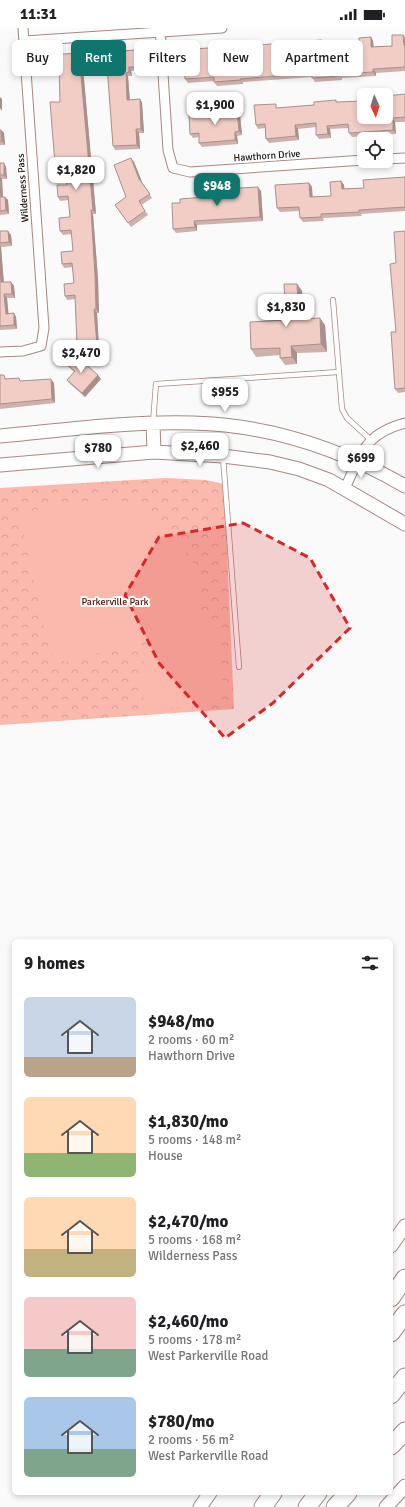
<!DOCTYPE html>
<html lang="en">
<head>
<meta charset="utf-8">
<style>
	:root { --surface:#fff; --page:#f2f2f2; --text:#202124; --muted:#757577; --accent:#0f766e }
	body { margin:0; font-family:Signika,sans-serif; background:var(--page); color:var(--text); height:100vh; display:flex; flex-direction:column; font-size:15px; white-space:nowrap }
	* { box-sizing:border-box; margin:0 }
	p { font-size:13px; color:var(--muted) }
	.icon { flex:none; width:22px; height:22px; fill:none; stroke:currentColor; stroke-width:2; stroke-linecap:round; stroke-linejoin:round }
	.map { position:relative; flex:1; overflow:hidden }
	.details { position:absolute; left:12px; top:911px; width:381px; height:556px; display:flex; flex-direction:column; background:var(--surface); border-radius:6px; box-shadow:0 2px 6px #0003 }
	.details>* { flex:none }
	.top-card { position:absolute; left:12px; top:12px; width:381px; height:36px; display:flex; gap:8px }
	.needle { width:26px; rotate:176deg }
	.buttons { position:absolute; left:357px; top:60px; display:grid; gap:8px }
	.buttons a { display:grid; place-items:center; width:36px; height:36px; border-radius:6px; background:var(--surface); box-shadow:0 2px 6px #0003; font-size:20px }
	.price { position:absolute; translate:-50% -34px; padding:0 9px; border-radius:8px; background:#fff; color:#222; font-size:13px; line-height:26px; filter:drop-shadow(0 1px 2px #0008) }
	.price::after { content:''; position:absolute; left:50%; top:24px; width:12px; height:9px; margin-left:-6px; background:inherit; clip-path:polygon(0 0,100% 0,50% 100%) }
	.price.selected { background:var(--accent); color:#fff }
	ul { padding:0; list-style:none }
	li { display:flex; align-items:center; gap:12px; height:100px; padding:0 12px }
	li span { display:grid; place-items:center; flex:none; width:112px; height:80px; border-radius:6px; color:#555 }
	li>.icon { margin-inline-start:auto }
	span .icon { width:48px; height:48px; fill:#fffc; stroke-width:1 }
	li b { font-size:17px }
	h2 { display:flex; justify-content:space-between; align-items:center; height:48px; padding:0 12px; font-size:17px }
	.tag { padding:0 14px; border-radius:6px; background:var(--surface); box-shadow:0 2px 6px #0003; font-size:14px; line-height:36px }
	.tag.selected { background:var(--accent); color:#fff }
	.status { display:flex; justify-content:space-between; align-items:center; height:28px; padding:0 20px; background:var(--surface); direction:ltr }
	.status svg { height:11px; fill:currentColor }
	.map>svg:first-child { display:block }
	.park { fill:url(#park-crowns) }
	.pitch { fill:#fbb9ae }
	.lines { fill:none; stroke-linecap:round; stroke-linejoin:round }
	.lane-casing { stroke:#a88781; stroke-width:6 }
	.street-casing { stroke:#a88781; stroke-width:11 }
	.secondary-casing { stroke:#a88781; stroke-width:15 }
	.highway-casing { stroke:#a88781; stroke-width:19 }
	.lane { stroke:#fff; stroke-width:4.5 }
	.street { stroke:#fff; stroke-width:9 }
	.secondary { stroke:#fff; stroke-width:13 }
	.highway { stroke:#fff; stroke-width:17 }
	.wall { fill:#cfb0aa }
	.shaded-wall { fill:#a9908b }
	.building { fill:#f1cdc6; stroke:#a9908b }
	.marked { fill:#d62828; fill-opacity:0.2; stroke:#d62828; stroke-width:3; stroke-dasharray:8 5; stroke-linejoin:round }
	.labels { text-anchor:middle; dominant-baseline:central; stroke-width:4; stroke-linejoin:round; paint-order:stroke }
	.street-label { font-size:10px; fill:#1c100d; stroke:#fff }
	.park-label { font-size:10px; fill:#5b0c05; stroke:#fff }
</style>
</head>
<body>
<div class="status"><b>11:31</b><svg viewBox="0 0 49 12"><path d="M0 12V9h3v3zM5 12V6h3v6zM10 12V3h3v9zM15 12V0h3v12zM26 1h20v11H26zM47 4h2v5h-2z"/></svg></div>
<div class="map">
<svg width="405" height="1479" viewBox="0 0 405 1479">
	<defs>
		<pattern id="park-crowns" width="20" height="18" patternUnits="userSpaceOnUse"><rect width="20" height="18" fill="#fbb9ae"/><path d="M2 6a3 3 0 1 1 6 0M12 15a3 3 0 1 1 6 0" fill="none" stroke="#d79e94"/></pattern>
	</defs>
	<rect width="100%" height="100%" fill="#fafafa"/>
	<path class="park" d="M 165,450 L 206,452 L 224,456 L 234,681 L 0,697 L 0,460 Z"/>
	<path class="pitch" d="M 119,472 L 149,481 L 174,507 L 198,543 L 201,597 L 218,593 L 224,666 L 214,677 L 145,682 L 140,640 L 156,610 L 65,634 L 50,625 L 19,486 L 75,474 Z"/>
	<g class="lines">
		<g class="lane-casing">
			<path id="lane" d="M 333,272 L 342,381 L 347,390 L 371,412
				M 153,395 L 156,356 L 339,344
				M 223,429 L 239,639"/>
		</g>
		<g class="street-casing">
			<path id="street" d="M 160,0 L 168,122 L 173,140 L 190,144 L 364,132
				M 24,13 L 222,0
				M 386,131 L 405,130
				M 0,324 L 23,323 L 41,318 L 44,300 L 23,0
				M 345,460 C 362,425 364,406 405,395"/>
		</g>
		<g class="secondary-casing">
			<path id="secondary" d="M 153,395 L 154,424
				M 0,408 C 64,402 129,393 193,395 C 268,397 341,421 405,458
				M 0,437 L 154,424 L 223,428 L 270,434 L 299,441 L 329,452 L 405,496
				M 391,1218 L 405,1198
				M 200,1479 L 210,1465
				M 386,1479 L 405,1458"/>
		</g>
		<g class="highway-casing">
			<path id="highway" d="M 391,1270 L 405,1250
				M 391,1305 L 405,1286
				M 391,1367 L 405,1349
				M 391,1418 L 405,1403
				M 263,1479 L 273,1465
				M 307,1479 L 318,1465
				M 335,1479 L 348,1465"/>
		</g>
		<use href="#lane" class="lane"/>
		<use href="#street" class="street"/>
		<use href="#secondary" class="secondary"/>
		<use href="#highway" class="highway"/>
	</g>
	<path class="wall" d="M 371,9 L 373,13 L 374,19 L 392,18 L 405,9 L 405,43 L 376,45 L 376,48 L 342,50 L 342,52 L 315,54 L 312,49 L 243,54 L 243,56 L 217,58 L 214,54 L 214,53 L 188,55 L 185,51 L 195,32 L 223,19 L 226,23 L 226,29 L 261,27 L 272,16 L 274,20 L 275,26 L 293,25 L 325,16 L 326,24 L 360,20 Z
		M 106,24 L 138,26 L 139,42 L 131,43 L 132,48 L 128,48 L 130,72 L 140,71 L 142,75 L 144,105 L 139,105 L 140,121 L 115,122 L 113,118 Z
		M 82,29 L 96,186 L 93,186 L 98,251 L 99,285 L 97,285 L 99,320 L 80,322 L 77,318 L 76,271 L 67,272 L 65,268 L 74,255 L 73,239 L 64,240 L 62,236 L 73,223 L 72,206 L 63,207 L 60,203 L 70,189 L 69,172 L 60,173 L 58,169 L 67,157 L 66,140 L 58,140 L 55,136 L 60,74 L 60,43 L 51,44 L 49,40 Z
		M 405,66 L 405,94 L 395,94 L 396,106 L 352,109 L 349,105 L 349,100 L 330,101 L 331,110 L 319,111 L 316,107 L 316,99 L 298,101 L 299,112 L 269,115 L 266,111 L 265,100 L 258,101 L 256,97 L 279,80 L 314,77 L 337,74 L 364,89 Z
		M 240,87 L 242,107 L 237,108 L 238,116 L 202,119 L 199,115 L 199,109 L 193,110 L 190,106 Z
		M 0,102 L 1,102 L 4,105 L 5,117 L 0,117 Z
		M 134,134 L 142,154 L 152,170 L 141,177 L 148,187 L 131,199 L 115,177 L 126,169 Z
		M 0,135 L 6,139 L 7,151 L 2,151 L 3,169 L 5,169 L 8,172 L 9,186 L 0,187 Z
		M 405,149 L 405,183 L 361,186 L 362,188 L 323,190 L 324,193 L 303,194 L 300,190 L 299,183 L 280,184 L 277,180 L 309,155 L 312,159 L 312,169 L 331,168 L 341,153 L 344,157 L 344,161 L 364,160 Z
		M 261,163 L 263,193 L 197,197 L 197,203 L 176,205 L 173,201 L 180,175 L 205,169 Z
		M 0,196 L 0,203 L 11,207 L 12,218 L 1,219 L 4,254 L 11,254 L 14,258 L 15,270 L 7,270 L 8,286 L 14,285 L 16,289 L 17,301 L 0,302 Z
		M 405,203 L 405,364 L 398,365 L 395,361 L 396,304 L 396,235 Z
		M 297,256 L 302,263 L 304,291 L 325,297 L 327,324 L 297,325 L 297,336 L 285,337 L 280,330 L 280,327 L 256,329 L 251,321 L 286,292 Z
		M 67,337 L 101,351 L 85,369 L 70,356 L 67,352 L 74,344 Z
		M 0,347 L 7,351 L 22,353 L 54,355 L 55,375 L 0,381 Z"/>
	<path class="shaded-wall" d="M 403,7 L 405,9 L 405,19 L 404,17 Z
		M 371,9 L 373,13 L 374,23 L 371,19 Z
		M 322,12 L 325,16 L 326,28 L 323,24 Z
		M 272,16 L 274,20 L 275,30 L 272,26 Z
		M 223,19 L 226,23 L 227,33 L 224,29 Z
		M 136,22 L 138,26 L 139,42 L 137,39 Z
		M 79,25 L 82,29 L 96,186 L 93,182 Z
		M 129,39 L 131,43 L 132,48 L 129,44 Z
		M 373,41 L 376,45 L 376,48 L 373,44 Z
		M 126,45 L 128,48 L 130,76 L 127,72 Z
		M 0,69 L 2,71 L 2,83 L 0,80 Z
		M 140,71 L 142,75 L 144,105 L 141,101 Z
		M 237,83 L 240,87 L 242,107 L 239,103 Z
		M 393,90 L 395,94 L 396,106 L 393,102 Z
		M 295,97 L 298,101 L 299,112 L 296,108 Z
		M 327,98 L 330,101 L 331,110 L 328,106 Z
		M 136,101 L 139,105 L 140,121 L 137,117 Z
		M 1,102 L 4,105 L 5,117 L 2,113 Z
		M 235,104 L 237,108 L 238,116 L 235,112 Z
		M 131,130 L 134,134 L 142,154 L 139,151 Z
		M 4,135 L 6,139 L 7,151 L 4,147 Z
		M 0,148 L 2,151 L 3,173 L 1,169 Z
		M 341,153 L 344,157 L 345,165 L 342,161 Z
		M 309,155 L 312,159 L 313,173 L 310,169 Z
		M 258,159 L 261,163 L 263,193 L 260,189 Z
		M 5,169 L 8,172 L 9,186 L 6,182 Z
		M 91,182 L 93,186 L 98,251 L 99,285 L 96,281 Z
		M 194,193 L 197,197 L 197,203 L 195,199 Z
		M 8,203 L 11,207 L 12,218 L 9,214 Z
		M 0,217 L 1,219 L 4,258 L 1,254 L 0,239 Z
		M 11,254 L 14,258 L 15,270 L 12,266 Z
		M 297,256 L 302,263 L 304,298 L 299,291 Z
		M 4,266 L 7,270 L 9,290 L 6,286 Z
		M 94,281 L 97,285 L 99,320 L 97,317 Z
		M 14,285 L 16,289 L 17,301 L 14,297 Z
		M 320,290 L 325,297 L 327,324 L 321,316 Z
		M 291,318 L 297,325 L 297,336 L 292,329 Z
		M 98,347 L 101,351 L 85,369 L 82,365 Z
		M 51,351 L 54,355 L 55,375 L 52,371 Z"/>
	<path class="building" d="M 392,7 L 403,7 L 404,17 L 405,17 L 405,39 L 373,41 L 373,44 L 339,46 L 339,48 L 312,50 L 312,45 L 240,51 L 241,52 L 214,54 L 214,49 L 185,51 L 184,33 L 195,32 L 194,21 L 223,19 L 224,29 L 261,27 L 260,17 L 272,16 L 272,26 L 293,25 L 293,14 L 322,12 L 323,24 L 360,20 L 359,10 L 371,9 L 371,19 L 392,18 Z
		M 136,22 L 137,39 L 129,39 L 129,44 L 126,45 L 127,72 L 140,71 L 141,101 L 136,101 L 137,117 L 113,118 L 106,24 Z
		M 79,25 L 93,182 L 91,182 L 95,247 L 96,281 L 94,281 L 97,317 L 77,318 L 75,267 L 65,268 L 64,256 L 74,255 L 72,235 L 62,236 L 61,224 L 73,223 L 71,202 L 60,203 L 59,190 L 70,189 L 68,168 L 58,169 L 57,157 L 67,157 L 66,136 L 55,136 L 50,74 L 60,74 L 59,39 L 49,40 L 48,27 Z
		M 405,66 L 405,89 L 393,90 L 393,102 L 349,105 L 348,96 L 327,98 L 328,106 L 316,107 L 316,95 L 295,97 L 296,108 L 266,111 L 265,96 L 256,97 L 254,77 L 276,76 L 276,80 L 314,77 L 314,74 L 336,72 L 336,74 L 364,73 L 364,89 L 386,89 L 386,68 Z
		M 237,83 L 239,103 L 235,104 L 235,112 L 199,115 L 199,105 L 190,106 L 189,87 Z
		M 0,102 L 1,102 L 2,113 L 0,113 Z
		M 131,130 L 139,151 L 150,166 L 139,173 L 145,183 L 128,195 L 115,177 L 126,169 L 114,137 Z
		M 0,135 L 4,135 L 4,147 L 0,147 Z
		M 405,149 L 405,179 L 359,182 L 359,184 L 321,186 L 321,189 L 300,190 L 299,179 L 277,180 L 275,157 L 309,155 L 310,169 L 331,168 L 330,154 L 341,153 L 342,161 L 364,160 L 363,152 Z
		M 0,158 L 1,169 L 5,169 L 6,182 L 0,183 Z
		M 258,159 L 260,189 L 194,193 L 195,199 L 173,201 L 172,175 L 180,175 L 180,171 L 205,169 L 204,162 Z
		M 0,203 L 8,203 L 9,214 L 0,215 Z
		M 405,203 L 405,360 L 395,361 L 391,304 L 396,304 L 390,236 L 396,235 L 394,204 Z
		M 0,239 L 1,254 L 11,254 L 12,266 L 4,266 L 6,286 L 14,285 L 14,297 L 0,298 Z
		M 284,256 L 297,256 L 299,291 L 320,290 L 321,316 L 291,318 L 292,329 L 280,330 L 280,320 L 251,321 L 250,294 L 286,292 Z
		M 75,327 L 98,347 L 82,365 L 67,352 L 75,343 L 67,337 Z
		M 0,347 L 4,347 L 5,351 L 19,350 L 20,353 L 51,351 L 52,371 L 0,376 Z"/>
	<path class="marked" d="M 243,495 L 310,530 L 350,600 L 273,675 L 225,710 L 159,635 L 125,567 L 159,509 Z"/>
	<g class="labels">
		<g class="street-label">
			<text transform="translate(267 128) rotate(-4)">Hawthorn Drive</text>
			<text transform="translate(23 160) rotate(-94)">Wilderness Pass</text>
		</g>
		<g class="park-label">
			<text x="115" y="574">Parkerville Park</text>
		</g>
	</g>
</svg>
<div class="buttons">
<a><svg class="needle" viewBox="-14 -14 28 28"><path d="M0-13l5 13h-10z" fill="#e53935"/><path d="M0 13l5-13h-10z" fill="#757577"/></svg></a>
<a><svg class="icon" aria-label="locate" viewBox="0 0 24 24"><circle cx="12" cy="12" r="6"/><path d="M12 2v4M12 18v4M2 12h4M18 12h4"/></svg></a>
</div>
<b class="price" style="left:215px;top:98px">$1,900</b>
<b class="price" style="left:76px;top:163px">$1,820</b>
<b class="price selected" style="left:217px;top:179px">$948</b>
<b class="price" style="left:286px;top:300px">$1,830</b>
<b class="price" style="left:81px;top:346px">$2,470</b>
<b class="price" style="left:225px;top:385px">$955</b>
<b class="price" style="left:200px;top:439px">$2,460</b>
<b class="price" style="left:98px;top:441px">$780</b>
<b class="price" style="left:361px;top:451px">$699</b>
<div class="top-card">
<a class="tag">Buy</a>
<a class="tag selected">Rent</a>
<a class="tag">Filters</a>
<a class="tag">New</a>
<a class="tag">Apartment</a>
</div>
<section class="details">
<h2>9 homes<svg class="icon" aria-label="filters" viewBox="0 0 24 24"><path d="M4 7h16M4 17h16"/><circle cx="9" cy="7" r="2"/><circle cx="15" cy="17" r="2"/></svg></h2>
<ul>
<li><span style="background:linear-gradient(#c9d6e8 75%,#b9a48a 0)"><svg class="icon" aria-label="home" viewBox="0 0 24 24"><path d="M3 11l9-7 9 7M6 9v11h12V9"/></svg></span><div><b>$948/mo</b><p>2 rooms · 60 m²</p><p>Hawthorn Drive</p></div></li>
<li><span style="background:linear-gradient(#ffd9b3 70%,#8fb573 0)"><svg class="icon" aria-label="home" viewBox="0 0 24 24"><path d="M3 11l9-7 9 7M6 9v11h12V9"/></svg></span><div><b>$1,830/mo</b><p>5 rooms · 148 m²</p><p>House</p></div></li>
<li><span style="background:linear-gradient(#ffd9b3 65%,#c2b280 0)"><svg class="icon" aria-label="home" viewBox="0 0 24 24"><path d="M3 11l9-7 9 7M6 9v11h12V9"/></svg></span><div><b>$2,470/mo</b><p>5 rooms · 168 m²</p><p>Wilderness Pass</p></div></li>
<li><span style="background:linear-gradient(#f6c9c9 65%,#7fa58c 0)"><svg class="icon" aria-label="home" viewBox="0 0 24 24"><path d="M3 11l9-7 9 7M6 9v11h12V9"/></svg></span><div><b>$2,460/mo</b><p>5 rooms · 178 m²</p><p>West Parkerville Road</p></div></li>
<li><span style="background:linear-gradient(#a9c7e8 65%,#7fa58c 0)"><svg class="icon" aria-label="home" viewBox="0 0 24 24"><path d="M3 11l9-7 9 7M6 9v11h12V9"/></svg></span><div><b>$780/mo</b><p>2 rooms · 56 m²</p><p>West Parkerville Road</p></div></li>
</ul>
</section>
</div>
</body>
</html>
